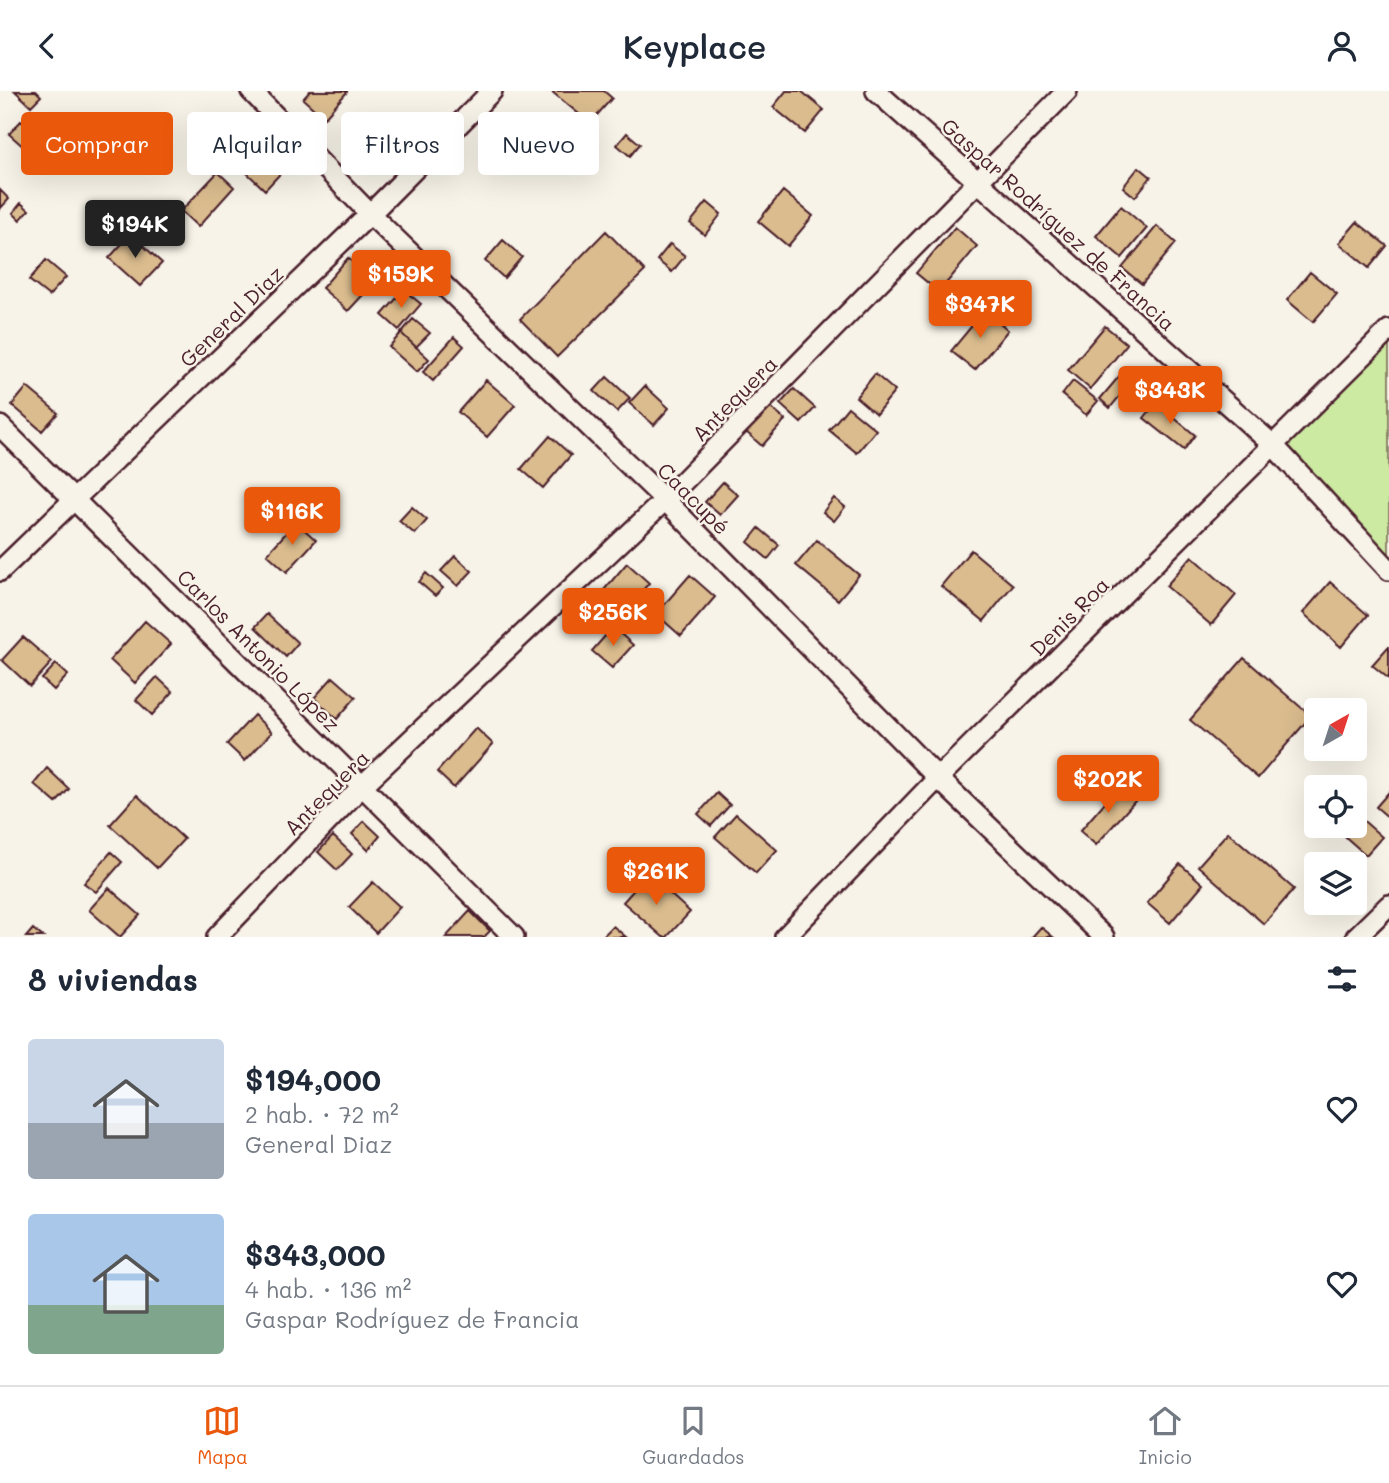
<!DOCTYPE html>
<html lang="es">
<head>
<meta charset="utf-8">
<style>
	:root { --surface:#fff; --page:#f2f2f3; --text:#1f2937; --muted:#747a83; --line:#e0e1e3; --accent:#ea580c }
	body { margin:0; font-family:Mali,sans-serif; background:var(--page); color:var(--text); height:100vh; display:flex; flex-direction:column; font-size:26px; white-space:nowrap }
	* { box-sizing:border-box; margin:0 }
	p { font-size:23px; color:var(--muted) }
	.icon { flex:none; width:38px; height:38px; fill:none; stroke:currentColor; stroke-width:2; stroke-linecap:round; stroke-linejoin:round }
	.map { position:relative; height:846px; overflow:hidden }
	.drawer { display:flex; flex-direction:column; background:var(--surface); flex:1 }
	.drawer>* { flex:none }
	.guide { position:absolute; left:21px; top:21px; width:700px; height:63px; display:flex; gap:14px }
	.needle { width:46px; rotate:39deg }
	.tools { position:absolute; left:1304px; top:607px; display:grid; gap:14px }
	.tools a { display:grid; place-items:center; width:63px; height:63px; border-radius:7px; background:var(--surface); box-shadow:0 7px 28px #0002; font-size:35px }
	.price { position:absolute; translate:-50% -60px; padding:0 16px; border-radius:7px; background:var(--accent); color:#fff; font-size:23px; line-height:46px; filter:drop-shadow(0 2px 4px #0008) }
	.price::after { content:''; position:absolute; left:50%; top:42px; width:21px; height:16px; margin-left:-10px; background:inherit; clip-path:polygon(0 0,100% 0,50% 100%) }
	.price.selected { background:#222; color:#fff }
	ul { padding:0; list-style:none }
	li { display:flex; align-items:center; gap:21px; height:175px; padding:0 28px }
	li span { display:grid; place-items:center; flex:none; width:196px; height:140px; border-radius:7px; color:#555 }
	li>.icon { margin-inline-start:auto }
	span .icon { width:84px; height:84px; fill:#fffc; stroke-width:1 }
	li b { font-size:30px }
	h2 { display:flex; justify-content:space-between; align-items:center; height:84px; padding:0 28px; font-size:30px }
	.pill { padding:0 24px; border-radius:7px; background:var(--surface); box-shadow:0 7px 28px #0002; font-size:24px; line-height:63px }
	.pill.selected { background:var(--accent); color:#fff }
	header { display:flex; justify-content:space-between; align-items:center; height:91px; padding:0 28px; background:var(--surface); font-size:32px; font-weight:600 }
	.tabs { display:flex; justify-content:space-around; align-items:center; height:98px; border-top:2px solid var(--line); background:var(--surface); font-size:19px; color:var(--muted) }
	.tabs a { display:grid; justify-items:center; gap:4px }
	.tabs .selected { color:var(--accent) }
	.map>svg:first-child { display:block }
	.green { fill:#cceaa2; stroke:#8b8466; stroke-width:2 }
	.building { fill:#dabc8e; stroke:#4a1f2b; stroke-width:2 }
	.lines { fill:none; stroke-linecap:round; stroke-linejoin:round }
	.street-casing { stroke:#4a1f2b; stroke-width:24 }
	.street { stroke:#f7f3e8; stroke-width:19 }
	.labels { text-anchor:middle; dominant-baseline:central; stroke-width:5; stroke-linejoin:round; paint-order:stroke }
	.street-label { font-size:21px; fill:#4a1f2b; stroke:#f7f3e8 }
</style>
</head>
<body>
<header><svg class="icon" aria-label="back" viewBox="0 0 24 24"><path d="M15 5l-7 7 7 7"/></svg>Keyplace<svg class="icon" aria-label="person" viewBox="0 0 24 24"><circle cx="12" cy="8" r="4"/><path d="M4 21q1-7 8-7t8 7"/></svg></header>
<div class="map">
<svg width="1389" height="846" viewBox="0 0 1389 846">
	<rect width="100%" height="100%" fill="#f7f3e8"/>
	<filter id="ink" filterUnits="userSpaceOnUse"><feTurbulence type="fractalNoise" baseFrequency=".0143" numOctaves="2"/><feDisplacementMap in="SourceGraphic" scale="14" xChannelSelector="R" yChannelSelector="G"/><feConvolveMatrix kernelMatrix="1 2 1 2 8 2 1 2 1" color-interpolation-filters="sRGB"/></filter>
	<g filter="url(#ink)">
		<path class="green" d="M 1389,249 L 1389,466 L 1284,353 Z"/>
		<path class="building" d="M 15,0 L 36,0 L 41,5 L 31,15 Z
			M 310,0 L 347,0 L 347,1 L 324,27 L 303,8 Z
			M 551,0 L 604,0 L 612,7 L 590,32 Z
			M 786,0 L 801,0 L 824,19 L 805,42 L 773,16 Z
			M 21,30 L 46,52 L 34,65 L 9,43 Z
			M 627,42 L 640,53 L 630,65 L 617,54 Z
			M 274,53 L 292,70 L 265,99 L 247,82 Z
			M 1139,76 L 1151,86 L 1135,106 L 1123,96 Z
			M 218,81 L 234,96 L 198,136 L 181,120 Z
			M 0,99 L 9,108 L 0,118 Z
			M 783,100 L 813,125 L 788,155 L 758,130 Z
			M 707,111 L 721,123 L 705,144 L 690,132 Z
			M 21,112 L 29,119 L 20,129 L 13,122 Z
			M 1121,115 L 1147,137 L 1122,167 L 1096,145 Z
			M 1357,131 L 1387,155 L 1369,177 L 1339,152 Z
			M 1157,135 L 1176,152 L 1142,193 L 1122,177 Z
			M 955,136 L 977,155 L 939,201 L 916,182 Z
			M 606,140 L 645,180 L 557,266 L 520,228 Z
			M 131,143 L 162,172 L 140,195 L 109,167 Z
			M 503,149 L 522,166 L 504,187 L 485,170 Z
			M 670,153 L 685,165 L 672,181 L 657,169 Z
			M 348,167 L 375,191 L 348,220 L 322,197 Z
			M 46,169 L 66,186 L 49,205 L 29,189 Z
			M 1310,181 L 1337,203 L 1313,231 L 1287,209 Z
			M 404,199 L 421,213 L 399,239 L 382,224 Z
			M 985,219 L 1008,239 L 975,279 L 951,260 Z
			M 413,228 L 430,242 L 416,256 L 401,242 Z
			M 1105,235 L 1127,253 L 1090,298 L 1068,279 Z
			M 401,242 L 429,268 L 417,281 L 389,256 Z
			M 454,246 L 464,255 L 433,290 L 423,281 Z
			M 1127,276 L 1137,284 L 1110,317 L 1100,308 Z
			M 875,283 L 895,300 L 876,323 L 856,306 Z
			M 607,286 L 630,307 L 617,321 L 594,300 Z
			M 486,289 L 515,314 L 487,346 L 458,321 Z
			M 1073,290 L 1098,310 L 1086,324 L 1062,304 Z
			M 645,295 L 669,317 L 654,334 L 629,312 Z
			M 27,296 L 58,322 L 42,340 L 12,314 Z
			M 794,298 L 815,317 L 801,332 L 780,313 Z
			M 1156,312 L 1195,344 L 1184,359 L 1144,327 Z
			M 769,315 L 785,329 L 762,355 L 746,341 Z
			M 848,316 L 876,339 L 857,362 L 829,339 Z
			M 550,345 L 571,364 L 543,397 L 521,378 Z
			M 723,391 L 738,404 L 720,424 L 705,411 Z
			M 834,407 L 845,416 L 834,430 L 823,421 Z
			M 412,416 L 427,429 L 415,443 L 399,430 Z
			M 296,431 L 316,449 L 287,481 L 267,463 Z
			M 759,437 L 779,454 L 768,468 L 748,451 Z
			M 817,449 L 859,484 L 838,509 L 796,474 Z
			M 971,459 L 1013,494 L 984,530 L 941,495 Z
			M 455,465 L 472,480 L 458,495 L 441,480 Z
			M 1192,465 L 1236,504 L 1211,534 L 1166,495 Z
			M 627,472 L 649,492 L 620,525 L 598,506 Z
			M 426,482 L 443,497 L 435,505 L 419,491 Z
			M 690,484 L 715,506 L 681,545 L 656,523 Z
			M 1330,491 L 1368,524 L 1341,556 L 1303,522 Z
			M 267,523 L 298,552 L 286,566 L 255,536 Z
			M 145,530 L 171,553 L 135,592 L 110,569 Z
			M 613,536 L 633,554 L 612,577 L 592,560 Z
			M 23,546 L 52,571 L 30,595 L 2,569 Z
			M 1388,556 L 1389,556 L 1389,588 L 1372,574 Z
			M 1244,567 L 1311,625 L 1258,687 L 1190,629 Z
			M 56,573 L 68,584 L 54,599 L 42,588 Z
			M 157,586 L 173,601 L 152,624 L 136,609 Z
			M 333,586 L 356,606 L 337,628 L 314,607 Z
			M 254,624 L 272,641 L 245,670 L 227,653 Z
			M 476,637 L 493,653 L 454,697 L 437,681 Z
			M 47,677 L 69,698 L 56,712 L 34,693 Z
			M 1119,695 L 1136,709 L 1096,754 L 1080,740 Z
			M 1389,701 L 1389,727 L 1376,716 Z
			M 717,702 L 730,714 L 711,735 L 698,723 Z
			M 137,704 L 184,748 L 157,777 L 110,734 Z
			M 736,723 L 777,759 L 756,782 L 715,746 Z
			M 1357,724 L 1382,746 L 1366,764 L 1341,742 L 1348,735 L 1354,735 Z
			M 364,730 L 380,745 L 368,759 L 352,743 Z
			M 1228,741 L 1294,798 L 1264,833 L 1198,775 Z
			M 333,745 L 352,763 L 337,779 L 318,761 Z
			M 111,761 L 122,771 L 96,801 L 84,792 Z
			M 1180,773 L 1203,793 L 1170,832 L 1147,812 Z
			M 648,783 L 690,821 L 667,846 L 663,846 L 623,811 Z
			M 373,791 L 400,816 L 376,842 L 349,816 Z
			M 109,797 L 140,824 L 120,846 L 89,819 Z
			M 470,820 L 490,840 L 484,846 L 446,846 Z
			M 613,835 L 626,846 L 602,846 Z
			M 1041,836 L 1053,846 L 1032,846 Z
			M 33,838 L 43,846 L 26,846 Z"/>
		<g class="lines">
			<g class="street-casing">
				<path id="street" d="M 251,0 L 370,123 L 665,409 L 938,687 L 1104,846
					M 876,0 L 1273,354 L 1389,479
					M 0,335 L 514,846
					M 0,480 L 370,123 L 492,0
					M 217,846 L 363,694 L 665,409 L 1067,0
					M 785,846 L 938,687 L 1389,239
					M 1356,846 L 1389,814"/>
			</g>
			<use href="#street" class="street"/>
		</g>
	</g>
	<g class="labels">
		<g class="street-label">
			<text transform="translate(1059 133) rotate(42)">Gaspar Rodríguez de Francia</text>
			<text transform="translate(231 225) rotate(-44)">General Diaz</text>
			<text transform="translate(734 307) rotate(-45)">Antequera</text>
			<text transform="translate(694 407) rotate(45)">Caacupé</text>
			<text transform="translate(1069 525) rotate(-45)">Denis Roa</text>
			<text transform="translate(259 559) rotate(45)">Carlos Antonio López</text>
			<text transform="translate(326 701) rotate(-45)">Antequera</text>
		</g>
	</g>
</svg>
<div class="tools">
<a><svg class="needle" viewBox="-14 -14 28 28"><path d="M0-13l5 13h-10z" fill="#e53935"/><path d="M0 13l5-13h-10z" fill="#747a83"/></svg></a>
<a><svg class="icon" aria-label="locate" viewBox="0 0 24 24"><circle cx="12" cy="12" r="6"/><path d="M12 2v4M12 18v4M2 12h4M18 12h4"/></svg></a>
<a><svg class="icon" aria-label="layers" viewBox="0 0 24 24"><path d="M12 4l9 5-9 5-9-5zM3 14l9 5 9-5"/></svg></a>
</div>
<b class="price selected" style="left:135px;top:169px">$194K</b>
<b class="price" style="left:401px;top:219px">$159K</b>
<b class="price" style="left:980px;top:249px">$347K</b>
<b class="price" style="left:1170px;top:335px">$343K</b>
<b class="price" style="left:292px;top:456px">$116K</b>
<b class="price" style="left:613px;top:557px">$256K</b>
<b class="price" style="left:1108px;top:724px">$202K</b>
<b class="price" style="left:656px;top:816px">$261K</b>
<div class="guide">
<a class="pill selected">Comprar</a>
<a class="pill">Alquilar</a>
<a class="pill">Filtros</a>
<a class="pill">Nuevo</a>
</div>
</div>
<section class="drawer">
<h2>8 viviendas<svg class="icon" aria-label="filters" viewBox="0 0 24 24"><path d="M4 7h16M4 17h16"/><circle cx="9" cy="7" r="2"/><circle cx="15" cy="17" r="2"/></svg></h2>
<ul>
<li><span style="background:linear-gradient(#c9d6e8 60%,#9aa5b1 0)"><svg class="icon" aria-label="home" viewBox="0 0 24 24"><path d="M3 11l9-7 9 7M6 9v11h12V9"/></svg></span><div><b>$194,000</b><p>2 hab. · 72 m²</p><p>General Diaz</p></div><svg class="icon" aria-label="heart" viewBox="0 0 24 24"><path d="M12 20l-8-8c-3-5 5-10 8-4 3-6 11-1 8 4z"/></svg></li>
<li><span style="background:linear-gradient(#a9c7e8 65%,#7fa58c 0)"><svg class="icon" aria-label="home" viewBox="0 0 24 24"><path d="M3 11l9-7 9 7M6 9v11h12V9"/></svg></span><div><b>$343,000</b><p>4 hab. · 136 m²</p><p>Gaspar Rodríguez de Francia</p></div><svg class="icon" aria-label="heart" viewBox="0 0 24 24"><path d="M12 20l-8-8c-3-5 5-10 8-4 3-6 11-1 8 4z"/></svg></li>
</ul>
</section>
<nav class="tabs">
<a class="selected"><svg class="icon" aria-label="map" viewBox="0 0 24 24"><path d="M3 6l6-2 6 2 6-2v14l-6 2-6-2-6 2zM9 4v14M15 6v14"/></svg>Mapa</a>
<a><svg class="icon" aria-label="saved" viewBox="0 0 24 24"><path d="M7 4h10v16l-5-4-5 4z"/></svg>Guardados</a>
<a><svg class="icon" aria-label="home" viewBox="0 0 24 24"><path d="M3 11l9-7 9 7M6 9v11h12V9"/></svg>Inicio</a>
</nav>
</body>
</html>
